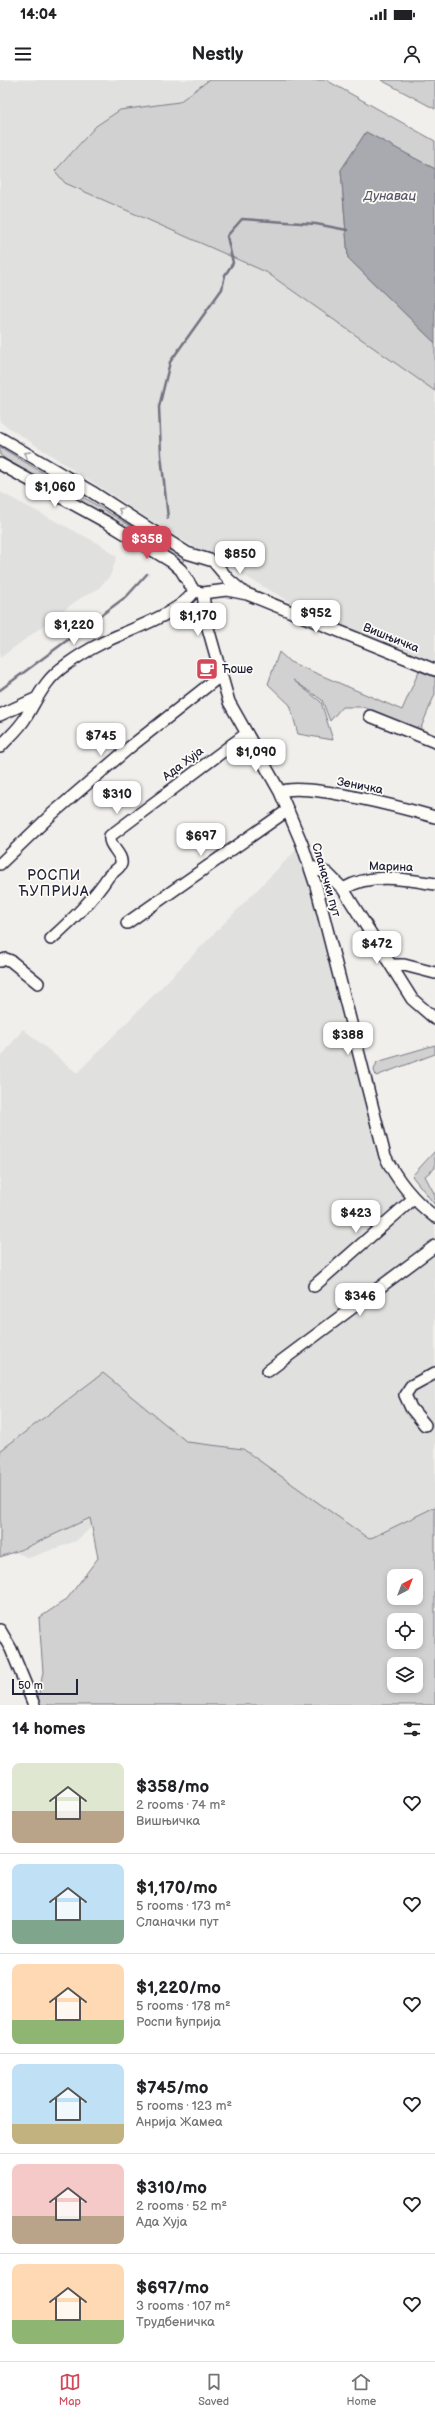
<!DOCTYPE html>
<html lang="en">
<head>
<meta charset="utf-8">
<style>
	:root { --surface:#fff; --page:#f2f2f2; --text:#202124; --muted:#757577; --line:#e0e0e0; --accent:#d1495b }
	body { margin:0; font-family:"Balsamiq Sans",sans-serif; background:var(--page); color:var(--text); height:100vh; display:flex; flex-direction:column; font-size:15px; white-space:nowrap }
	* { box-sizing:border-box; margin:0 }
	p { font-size:13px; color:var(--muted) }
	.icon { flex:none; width:22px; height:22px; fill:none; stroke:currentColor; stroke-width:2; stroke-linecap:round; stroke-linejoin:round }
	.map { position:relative; height:1625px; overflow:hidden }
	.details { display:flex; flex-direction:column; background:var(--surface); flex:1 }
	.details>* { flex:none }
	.needle { width:26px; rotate:42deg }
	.controls { position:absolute; left:387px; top:1489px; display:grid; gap:8px }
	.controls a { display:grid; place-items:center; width:36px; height:36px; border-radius:8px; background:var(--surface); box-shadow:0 2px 6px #0003; font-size:20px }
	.scale { position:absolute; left:12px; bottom:10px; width:66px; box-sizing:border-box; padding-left:4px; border:2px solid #22223b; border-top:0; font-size:11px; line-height:14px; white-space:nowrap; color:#22223b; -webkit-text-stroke:3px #fdfcf7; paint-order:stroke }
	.price { position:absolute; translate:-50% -34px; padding:0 9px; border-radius:8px; background:#fff; color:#222; font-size:13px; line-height:26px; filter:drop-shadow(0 1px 2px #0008) }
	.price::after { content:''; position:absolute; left:50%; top:24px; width:12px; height:9px; margin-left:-6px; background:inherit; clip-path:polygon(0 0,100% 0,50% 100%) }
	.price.selected { background:var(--accent); color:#fff }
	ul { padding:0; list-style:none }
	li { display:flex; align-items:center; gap:12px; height:100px; padding:0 12px }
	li+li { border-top:1px solid var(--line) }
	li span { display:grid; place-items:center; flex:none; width:112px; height:80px; border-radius:8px; color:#555 }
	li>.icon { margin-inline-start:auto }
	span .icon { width:48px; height:48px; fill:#fffc; stroke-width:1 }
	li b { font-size:17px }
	h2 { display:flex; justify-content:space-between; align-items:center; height:48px; padding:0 12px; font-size:17px }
	.status { display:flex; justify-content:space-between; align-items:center; height:28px; padding:0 20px; background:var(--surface); direction:ltr }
	.status svg { height:11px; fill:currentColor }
	header { display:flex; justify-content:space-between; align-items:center; height:52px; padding:0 12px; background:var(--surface); font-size:18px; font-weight:800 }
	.tab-bar { display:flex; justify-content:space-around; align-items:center; height:56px; border-top:1px solid var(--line); background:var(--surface); font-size:11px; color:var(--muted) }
	.tab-bar a { display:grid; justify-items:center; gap:2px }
	.tab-bar .selected { color:var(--accent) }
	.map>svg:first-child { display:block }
	.built { fill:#e0e0df }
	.green { fill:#d2d1d1; stroke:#7a7a86; fill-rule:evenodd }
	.water { fill:#a9a9b0; stroke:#737381 }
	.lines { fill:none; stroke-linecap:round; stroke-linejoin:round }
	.stream { stroke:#737381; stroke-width:2.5 }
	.minor-casing { stroke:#22223b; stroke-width:14 }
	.minor { stroke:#fdfcf7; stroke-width:11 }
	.oneway { stroke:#9a9aa2 }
	.labels { text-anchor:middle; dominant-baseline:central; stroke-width:3.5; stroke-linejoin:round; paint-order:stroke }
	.street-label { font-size:12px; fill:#22223b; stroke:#fdfcf7 }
	.poi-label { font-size:12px; fill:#22223b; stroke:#fdfcf7; text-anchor:start }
	.water-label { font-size:13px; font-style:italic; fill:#58586a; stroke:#fdfcf7 }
	.quarter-label { font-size:14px; letter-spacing:1px; fill:#22223b; stroke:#fdfcf7 }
</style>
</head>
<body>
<div class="status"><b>14:04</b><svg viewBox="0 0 49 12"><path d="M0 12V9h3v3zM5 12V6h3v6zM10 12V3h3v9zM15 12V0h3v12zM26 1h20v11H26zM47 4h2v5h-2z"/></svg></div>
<header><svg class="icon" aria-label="menu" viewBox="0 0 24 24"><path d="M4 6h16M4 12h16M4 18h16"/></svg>Nestly<svg class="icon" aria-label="person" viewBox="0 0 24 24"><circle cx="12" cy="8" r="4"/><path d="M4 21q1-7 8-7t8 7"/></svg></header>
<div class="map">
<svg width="435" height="1625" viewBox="0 0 435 1625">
	<rect width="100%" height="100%" fill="#f0efec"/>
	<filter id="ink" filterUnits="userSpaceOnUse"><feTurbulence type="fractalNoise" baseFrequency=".025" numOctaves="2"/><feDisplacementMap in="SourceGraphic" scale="8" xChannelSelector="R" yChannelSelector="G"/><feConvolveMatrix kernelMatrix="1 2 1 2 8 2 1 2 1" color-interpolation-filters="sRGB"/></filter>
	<g filter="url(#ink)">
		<path class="built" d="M 0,0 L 282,0 L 366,52 L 341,90 L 348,178 L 435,263 L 435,589 L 318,538 L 172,454 L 0,342 Z
			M 0,412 L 103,466 L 117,477 L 110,496 L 98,509 L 79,519 L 0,578 Z
			M 302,764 L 385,1076 L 435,1137 L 435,1501 L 187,1362 L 76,1461 L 29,1478 L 0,1466 L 0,978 L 23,949 L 77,993 Z"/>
		<path class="green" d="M 209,0 L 326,0 L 435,61 L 435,89 L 366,52 L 341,90 L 348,178 L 435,263 L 435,311 L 266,192 L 65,103 L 55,91 L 96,46 L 120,30 L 179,22 Z
			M 381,0 L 435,0 L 435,29 Z
			M 0,367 L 184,478 L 183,482 L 7,380 L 0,375 Z
			M 279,572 L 290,582 L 402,630 L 419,591 L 435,597 L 435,614 L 420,650 L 363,627 L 342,627 L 330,641 L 322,620 L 293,600 L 321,622 L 333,660 L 298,654 L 290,625 L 268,604 Z
			M 435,965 L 435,974 L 376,996 L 374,990 L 377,982 Z
			M 435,1071 L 435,1088 L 425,1096 L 435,1115 L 435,1125 L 412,1096 Z
			M 103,1293 L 187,1362 L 243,1369 L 369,1459 L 435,1427 L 435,1625 L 37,1625 L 43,1592 L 39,1538 L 67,1519 L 98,1478 L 90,1438 L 25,1468 L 0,1477 L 0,1371 ZM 394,1496 L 416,1496 L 416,1518 L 394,1518 ZM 394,1540 L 416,1540 L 416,1562 L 394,1562 ZM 394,1584 L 416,1584 L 416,1606 L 394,1606 Z"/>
		<path class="water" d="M 366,52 L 435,89 L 435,263 L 348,178 L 341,90 Z"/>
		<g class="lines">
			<path class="stream" d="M 168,438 L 161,375 L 159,327 L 170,282 L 222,209 L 225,195 L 233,183 L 227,156 L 242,139 L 316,144 L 347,150
				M 0,610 L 127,516 L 147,494"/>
			<g class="minor-casing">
				<path id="minor" d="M 0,358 L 92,412 L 187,473 L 213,481 L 229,500 L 243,512
					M 0,384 L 106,442 L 172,482 L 181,490 L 194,511 L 203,513 L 227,510 L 247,514 L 435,590
					M 203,513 L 206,541 L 229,622 L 280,712 L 302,764 L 316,806 L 385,1076 C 397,1101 413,1120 435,1137
					M 0,635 L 35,619
					M 370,636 L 435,662
					M 0,667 C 9,657 20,648 26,637 C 38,617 46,598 66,585 C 77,577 88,570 100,564 C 123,552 182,533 194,511
					M 280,712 C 303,701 407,729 435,737
					M 0,784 L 52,734 L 130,667 L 220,596
					M 309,786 L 327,793 L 343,809 C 371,792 404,799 435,804
					M 343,809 L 412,919 L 435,939
					M 127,843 L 288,730
					M 51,859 C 72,840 93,820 108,797 C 111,793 119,789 121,784 C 123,774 108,766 110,756 L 246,654
					M 0,881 L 6,879 L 11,881 L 38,903
					M 391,885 L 404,885 L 435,893
					M 314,1206 L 413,1119
					M 268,1291 L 435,1166
					M 425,1345 L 411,1328 L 405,1315 L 411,1306 L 435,1293
					M 0,1550 L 11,1569 L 34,1625"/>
			</g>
			<use href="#minor" class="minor"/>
		</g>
		<defs><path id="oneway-chevron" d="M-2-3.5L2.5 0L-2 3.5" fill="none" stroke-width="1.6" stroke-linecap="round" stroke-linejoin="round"/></defs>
		<g class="oneway">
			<use href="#oneway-chevron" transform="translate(27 374) rotate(-149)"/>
			<use href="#oneway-chevron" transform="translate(121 430) rotate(-148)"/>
		</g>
	</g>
	<defs>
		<g id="cafe-square" transform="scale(1.15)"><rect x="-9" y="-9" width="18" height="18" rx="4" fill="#d1495b" stroke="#fdfcf7"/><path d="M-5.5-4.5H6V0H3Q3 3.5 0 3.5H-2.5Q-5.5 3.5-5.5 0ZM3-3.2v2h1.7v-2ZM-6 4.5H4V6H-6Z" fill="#fff"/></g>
	</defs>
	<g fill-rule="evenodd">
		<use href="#cafe-square" x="207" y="589"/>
	</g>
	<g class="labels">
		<g class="street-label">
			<text transform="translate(391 558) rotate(22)">Вишњичка</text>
			<text transform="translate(183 684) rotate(-37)">Ада Хуја</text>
			<text transform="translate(360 706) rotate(11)">Зеничка</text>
			<text transform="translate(391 787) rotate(2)">Марина</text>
			<text transform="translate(326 800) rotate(74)">Сланачки пут</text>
		</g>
		<g class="poi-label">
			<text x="222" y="589">Ћоше</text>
		</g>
		<g class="water-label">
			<text x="390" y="116">Дунавац</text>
		</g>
		<g class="quarter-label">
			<text x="54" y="795">РОСПИ<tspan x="54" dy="16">ЋУПРИЈА</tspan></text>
		</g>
	</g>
</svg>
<div class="controls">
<a><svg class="needle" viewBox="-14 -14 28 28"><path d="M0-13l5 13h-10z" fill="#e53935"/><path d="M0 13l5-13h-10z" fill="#757577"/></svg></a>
<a><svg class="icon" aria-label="locate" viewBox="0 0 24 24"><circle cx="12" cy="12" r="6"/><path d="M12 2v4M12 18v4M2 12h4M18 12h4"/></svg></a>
<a><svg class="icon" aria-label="layers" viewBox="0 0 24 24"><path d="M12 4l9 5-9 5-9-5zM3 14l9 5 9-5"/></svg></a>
</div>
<div class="scale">50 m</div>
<b class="price" style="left:55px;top:428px">$1,060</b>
<b class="price selected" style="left:147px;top:480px">$358</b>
<b class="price" style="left:240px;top:495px">$850</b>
<b class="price" style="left:316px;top:554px">$952</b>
<b class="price" style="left:198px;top:557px">$1,170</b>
<b class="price" style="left:74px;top:566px">$1,220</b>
<b class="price" style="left:101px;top:677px">$745</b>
<b class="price" style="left:256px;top:693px">$1,090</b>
<b class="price" style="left:117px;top:735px">$310</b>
<b class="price" style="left:201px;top:777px">$697</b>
<b class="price" style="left:377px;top:885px">$472</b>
<b class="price" style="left:348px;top:976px">$388</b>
<b class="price" style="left:356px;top:1154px">$423</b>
<b class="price" style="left:360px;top:1237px">$346</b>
</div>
<section class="details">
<h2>14 homes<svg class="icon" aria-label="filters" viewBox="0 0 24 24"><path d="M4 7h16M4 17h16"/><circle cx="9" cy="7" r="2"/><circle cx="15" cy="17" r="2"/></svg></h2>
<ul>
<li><span style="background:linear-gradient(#dfe7d0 60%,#b9a48a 0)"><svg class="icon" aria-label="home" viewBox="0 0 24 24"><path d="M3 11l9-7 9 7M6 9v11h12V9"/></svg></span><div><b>$358/mo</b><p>2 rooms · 74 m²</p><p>Вишњичка</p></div><svg class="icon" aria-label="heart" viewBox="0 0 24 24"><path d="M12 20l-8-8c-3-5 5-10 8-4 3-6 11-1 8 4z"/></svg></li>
<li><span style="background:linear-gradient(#bfe0f5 70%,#7fa58c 0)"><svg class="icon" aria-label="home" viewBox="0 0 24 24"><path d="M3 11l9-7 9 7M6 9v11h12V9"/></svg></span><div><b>$1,170/mo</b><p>5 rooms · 173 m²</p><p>Сланачки пут</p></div><svg class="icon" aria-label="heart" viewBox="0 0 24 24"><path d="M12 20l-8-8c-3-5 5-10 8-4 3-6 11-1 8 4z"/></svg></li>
<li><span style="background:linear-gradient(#ffd9b3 70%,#8fb573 0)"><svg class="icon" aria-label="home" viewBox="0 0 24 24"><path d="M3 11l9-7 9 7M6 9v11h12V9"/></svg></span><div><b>$1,220/mo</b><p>5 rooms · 178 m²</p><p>Роспи ћуприја</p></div><svg class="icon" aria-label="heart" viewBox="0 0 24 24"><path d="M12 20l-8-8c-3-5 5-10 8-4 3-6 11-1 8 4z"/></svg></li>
<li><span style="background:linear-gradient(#bfe0f5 75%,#c2b280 0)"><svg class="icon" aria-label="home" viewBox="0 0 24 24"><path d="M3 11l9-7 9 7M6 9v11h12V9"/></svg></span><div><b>$745/mo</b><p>5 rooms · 123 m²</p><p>Анрија Жамеа</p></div><svg class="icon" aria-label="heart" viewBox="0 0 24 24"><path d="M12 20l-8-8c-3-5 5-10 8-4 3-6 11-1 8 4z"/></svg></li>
<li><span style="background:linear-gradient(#f6c9c9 65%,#b9a48a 0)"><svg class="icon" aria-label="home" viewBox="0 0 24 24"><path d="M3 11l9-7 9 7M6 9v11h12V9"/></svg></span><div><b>$310/mo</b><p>2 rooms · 52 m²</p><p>Ада Хуја</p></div><svg class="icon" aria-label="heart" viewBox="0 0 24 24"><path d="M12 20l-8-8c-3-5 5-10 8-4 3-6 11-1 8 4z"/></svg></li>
<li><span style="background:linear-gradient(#ffd9b3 70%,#8fb573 0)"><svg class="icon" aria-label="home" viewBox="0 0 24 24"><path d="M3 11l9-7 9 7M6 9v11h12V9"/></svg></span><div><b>$697/mo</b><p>3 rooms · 107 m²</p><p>Трудбеничка</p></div><svg class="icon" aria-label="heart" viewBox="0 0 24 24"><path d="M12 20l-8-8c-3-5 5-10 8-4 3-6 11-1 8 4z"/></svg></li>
</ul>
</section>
<nav class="tab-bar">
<a class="selected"><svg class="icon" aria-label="map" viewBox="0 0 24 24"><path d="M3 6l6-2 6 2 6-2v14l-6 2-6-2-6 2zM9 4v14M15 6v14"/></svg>Map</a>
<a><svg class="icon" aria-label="saved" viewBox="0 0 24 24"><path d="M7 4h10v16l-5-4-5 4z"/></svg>Saved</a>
<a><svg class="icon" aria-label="home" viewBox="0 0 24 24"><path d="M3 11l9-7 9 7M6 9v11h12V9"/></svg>Home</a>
</nav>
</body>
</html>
